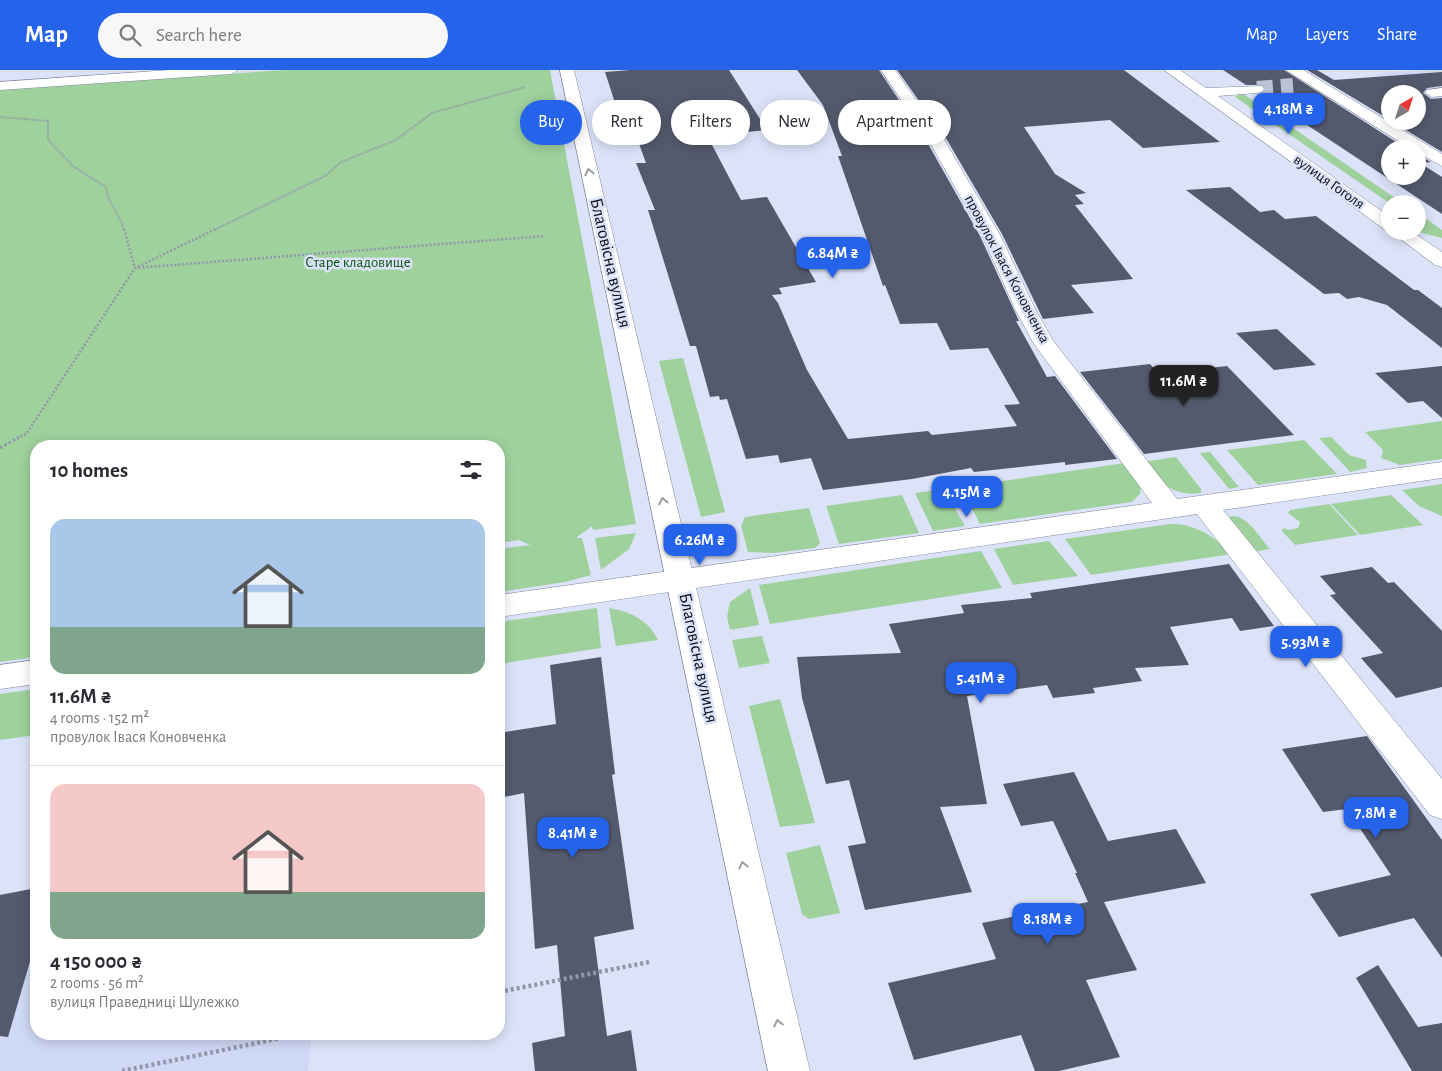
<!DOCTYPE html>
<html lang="en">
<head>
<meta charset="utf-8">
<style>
	:root { --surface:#fff; --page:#f7f7f7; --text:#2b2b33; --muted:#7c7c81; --line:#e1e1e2; --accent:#2563eb }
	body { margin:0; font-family:"Alegreya Sans",sans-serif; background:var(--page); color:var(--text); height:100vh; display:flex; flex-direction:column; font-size:19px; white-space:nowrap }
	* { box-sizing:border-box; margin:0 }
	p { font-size:16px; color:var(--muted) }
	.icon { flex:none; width:28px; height:28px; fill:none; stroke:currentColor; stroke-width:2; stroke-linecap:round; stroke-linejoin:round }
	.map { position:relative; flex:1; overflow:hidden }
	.details { position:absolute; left:30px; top:370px; width:475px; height:600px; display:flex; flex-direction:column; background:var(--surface); border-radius:20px; box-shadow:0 2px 12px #0003 }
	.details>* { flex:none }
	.guide { position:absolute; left:520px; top:30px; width:475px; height:45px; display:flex; gap:10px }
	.needle { width:32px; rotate:39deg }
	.fabs { position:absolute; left:1381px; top:15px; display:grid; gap:10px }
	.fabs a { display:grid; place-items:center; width:45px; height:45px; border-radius:50%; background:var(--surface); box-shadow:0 2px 12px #0003; font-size:25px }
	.price { position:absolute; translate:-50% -42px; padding:0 11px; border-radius:10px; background:var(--accent); color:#fff; font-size:16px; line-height:32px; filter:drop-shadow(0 1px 2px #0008) }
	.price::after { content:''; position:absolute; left:50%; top:30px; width:15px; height:11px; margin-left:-8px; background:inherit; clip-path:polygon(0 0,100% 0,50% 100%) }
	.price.active { background:#222; color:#fff }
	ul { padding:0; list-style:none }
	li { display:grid; align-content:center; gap:10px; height:265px; padding:0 20px }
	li+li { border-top:1px solid var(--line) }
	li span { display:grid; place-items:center; height:155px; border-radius:15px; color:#555 }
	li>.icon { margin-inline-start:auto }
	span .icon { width:90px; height:90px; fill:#fffc; stroke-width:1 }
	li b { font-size:21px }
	h2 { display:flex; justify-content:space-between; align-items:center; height:60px; padding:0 20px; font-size:21px }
	.tag { padding:0 18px; border-radius:22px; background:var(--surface); box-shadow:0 2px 12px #0003; font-size:18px; line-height:45px }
	.tag.active { background:var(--accent); color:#fff }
	header { display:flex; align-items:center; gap:30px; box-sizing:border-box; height:70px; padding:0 25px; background:var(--accent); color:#fff }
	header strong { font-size:24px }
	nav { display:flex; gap:28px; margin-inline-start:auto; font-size:18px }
	.search { width:350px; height:45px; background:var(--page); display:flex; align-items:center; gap:12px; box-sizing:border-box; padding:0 18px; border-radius:28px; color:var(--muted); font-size:19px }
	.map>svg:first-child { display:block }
	.built { fill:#cfd8f5 }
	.green { fill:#9fd19d }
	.building { fill:#545a6d }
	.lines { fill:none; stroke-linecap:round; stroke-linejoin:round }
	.minor-tunnel { stroke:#bdc3d7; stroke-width:16; stroke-dasharray:16 8; stroke-linecap:butt }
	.minor-casing { stroke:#82889c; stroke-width:1 }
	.major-casing { stroke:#82889c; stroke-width:1 }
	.path-far3 { stroke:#9297a8; stroke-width:2; stroke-dasharray:1 1; stroke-linecap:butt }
	.path-far2 { stroke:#9297a8; stroke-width:2.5; stroke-dasharray:2 2; stroke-linecap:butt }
	.path-far1 { stroke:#9297a8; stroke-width:3; stroke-dasharray:2.5 2.5; stroke-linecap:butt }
	.path { stroke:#9297a8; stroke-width:4.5; stroke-dasharray:3 3; stroke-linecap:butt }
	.minor { fill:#fff; fill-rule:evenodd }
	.major { fill:#fff; fill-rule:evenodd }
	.oneway { stroke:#9d9ea1 }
	.labels { text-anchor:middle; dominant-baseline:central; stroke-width:5; stroke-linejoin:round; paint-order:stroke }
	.far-street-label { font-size:15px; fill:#0b0d14; stroke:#dce3f9 }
	.far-park-label { font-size:15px; fill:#08530f; stroke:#dce3f9 }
	.street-label { font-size:18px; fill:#0b0d14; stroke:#dce3f9 }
</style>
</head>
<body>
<header>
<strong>Map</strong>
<div class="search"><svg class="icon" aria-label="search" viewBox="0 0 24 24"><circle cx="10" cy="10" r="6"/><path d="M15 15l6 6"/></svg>Search here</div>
<nav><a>Map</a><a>Layers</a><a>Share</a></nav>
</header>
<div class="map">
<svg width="1442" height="1001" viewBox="0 0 1442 1001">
	<rect width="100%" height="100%" fill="#dce3f9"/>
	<path class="built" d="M 1424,0 L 1442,0 L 1442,33 L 1422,35 L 1418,32 L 1418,24 L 1403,24 L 1373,7 L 1380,3 Z
		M 36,866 L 36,964 L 312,964 L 308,1001 L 0,1001 L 0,873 Z"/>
	<path class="green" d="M 284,0 L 550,0 L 636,454 L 593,460 L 592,456 L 576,468 L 582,468 L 591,505 L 565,512 L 499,522 L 499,479 L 530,475 L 519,470 L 499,473 L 499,376 L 36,376 L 36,587 L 0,592 L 0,20 Z
		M 1242,23 L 1404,134 L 1390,134 L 1390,145 L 1383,140 L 1389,133 L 1235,27 Z
		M 1418,143 L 1442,160 L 1442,168 L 1415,161 L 1418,161 Z
		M 683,288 L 725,442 L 701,447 L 659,291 Z
		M 1442,351 L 1442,389 L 1400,395 L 1381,388 L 1383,380 L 1365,362 Z
		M 1331,367 L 1349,385 L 1366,390 L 1367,398 L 1350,402 L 1319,368 Z
		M 1304,370 L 1337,404 L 1258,415 L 1227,380 Z
		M 1210,382 L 1239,417 L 1229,419 L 1200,383 Z
		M 1176,387 L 1201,419 L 1201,423 C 1171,427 1161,412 1142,392 Z
		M 1125,393 L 1141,415 L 1140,424 L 1132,432 L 980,454 L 961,417 Z
		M 1442,414 L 1442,446 L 1419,436 L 1402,420 Z
		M 944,419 L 965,456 L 933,461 L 915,423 Z
		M 902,425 L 919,463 L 839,474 L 826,436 Z
		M 1391,425 L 1423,455 L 1360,465 L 1331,434 Z
		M 1329,434 L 1358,465 L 1295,475 L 1282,461 L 1283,458 L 1289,460 L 1298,458 L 1300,452 L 1288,443 L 1290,440 Z
		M 809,438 L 820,473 L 815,478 L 774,483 L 748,482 L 741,456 L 745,447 Z
		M 1231,446 C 1247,444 1260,468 1270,479 L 1253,482 L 1229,448 Z
		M 1170,454 C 1195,453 1215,467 1232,484 L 1091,505 L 1065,469 Z
		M 636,463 L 629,479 L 601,500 L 595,468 Z
		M 1049,471 L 1078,506 L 1013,515 L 994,479 Z
		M 981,481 L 1002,518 L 770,554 L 759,515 Z
		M 750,518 L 759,555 L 730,560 L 727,547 L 730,532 Z
		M 597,538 L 601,578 L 499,594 L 499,552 Z
		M 609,538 C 629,541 649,550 658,570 L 616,576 Z
		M 762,566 L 770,593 L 739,598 L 732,570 Z
		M 36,619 L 36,665 L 0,670 L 0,624 Z
		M 780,629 L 815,753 L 780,757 L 749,636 Z
		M 820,775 L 840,843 L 809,849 L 802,844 L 786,783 Z"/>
	<path class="building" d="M 630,0 L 729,0 L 767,60 L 717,65 L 721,72 L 711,73 L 741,130 L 767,127 L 816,212 L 779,218 L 782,224 L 772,225 L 778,233 L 807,300 L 848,369 L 928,361 L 932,365 L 1017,356 L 1004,335 L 1020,334 L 988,278 L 950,280 L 937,253 L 900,254 L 885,215 L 883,216 L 838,86 L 842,86 L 823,35 L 797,0 L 879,0 L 927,72 L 980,166 L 1019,251 L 1016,251 L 1047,307 L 1055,306 L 1117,389 L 1065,395 L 1065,392 L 974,402 L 971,398 L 912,409 L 823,420 L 811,388 L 780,393 L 778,385 L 746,389 L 727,329 L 720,330 L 719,326 L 710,327 L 696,276 L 690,276 L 648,140 L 655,140 L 636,93 L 646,93 L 625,35 L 616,36 L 605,2 Z
		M 897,0 L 1124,0 L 1220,72 L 1143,78 L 1110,50 L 1024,57 L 1055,104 L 1086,123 L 1075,125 L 1084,134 L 1075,135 L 1133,209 L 1071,215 L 1094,243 L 1043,249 L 1002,164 L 947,70 Z
		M 1223,0 L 1284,0 L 1407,79 L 1390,79 L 1390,106 L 1418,106 L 1418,85 L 1431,92 L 1420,93 L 1442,107 L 1442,144 L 1260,24 L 1266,20 L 1264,15 L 1246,15 Z
		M 1307,0 L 1317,0 L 1334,10 L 1442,2 L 1442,16 L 1427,18 L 1423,23 L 1431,29 L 1442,28 L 1442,82 L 1391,51 L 1418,51 L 1418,24 L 1390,24 L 1390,50 Z
		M 1230,117 L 1260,142 L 1274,140 L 1285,149 L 1316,146 L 1414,220 L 1418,220 L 1442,238 L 1442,278 L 1387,235 L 1359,227 L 1347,229 L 1339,223 L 1324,224 L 1186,120 Z
		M 1277,259 L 1316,295 L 1274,300 L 1236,263 Z
		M 1150,294 L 1159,304 L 1227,296 L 1294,365 L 1144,384 L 1080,302 Z
		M 1442,296 L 1442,348 L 1423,331 L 1408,333 L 1375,303 Z
		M 1229,494 L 1274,556 L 1240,561 L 1232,548 L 1170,557 L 1189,595 L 1135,598 L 1142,611 L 1093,618 L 1095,623 L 1053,628 L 1047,615 L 967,626 L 987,734 L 940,737 L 972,822 L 865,840 L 848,776 L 866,773 L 849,710 L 826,714 L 802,628 L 797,587 L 901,583 L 889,554 L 964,543 L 961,535 L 1032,528 L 1030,523 Z
		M 1372,497 L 1388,513 L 1394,512 L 1442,561 L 1442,617 L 1396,628 L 1361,588 L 1383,583 L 1330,525 L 1336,524 L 1320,506 Z
		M 601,587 L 615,704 L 612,705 L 634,859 L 594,867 L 607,966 L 631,960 L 637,1001 L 535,1001 L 532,973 L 565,966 L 557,875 L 535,879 L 524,723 L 499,728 L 499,663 L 556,654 L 550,595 Z
		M 1367,666 L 1442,770 L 1442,888 L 1414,848 L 1339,867 L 1310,824 L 1391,805 L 1347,739 L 1323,742 L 1282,679 Z
		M 1074,702 L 1108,771 L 1176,759 L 1206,813 L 1104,832 L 1137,900 L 1086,910 L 1120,987 L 1059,1001 L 1035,1001 L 1021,965 L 914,990 L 888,913 L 996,889 L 982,853 L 1088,832 L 1075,803 L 1077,803 L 1053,751 L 1021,756 L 1003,714 Z
		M 36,818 L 36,871 L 8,967 L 0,966 L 0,825 Z
		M 1378,895 L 1418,957 L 1442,953 L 1442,1001 L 1412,1001 L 1356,908 Z"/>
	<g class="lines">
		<path class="minor-tunnel" d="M 1257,19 L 1293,16"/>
		<g class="minor-casing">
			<path id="minor" d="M 170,0 L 238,0 L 231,4 L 0,20 L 0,12 Z
				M 881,0 L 895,0 L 945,71 L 1000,165 L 1036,241 L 1054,272 L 1177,429 L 1442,392 L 1442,408 L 1223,440 L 1442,709 L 1442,749 L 1430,745 L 1197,444 L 499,547 L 499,525 L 1152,433 L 1034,274 L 1016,241 L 982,165 L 929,71 Z
				M 1164,0 L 1180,0 L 1206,18 L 1262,16 L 1264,19 L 1262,22 L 1257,23 L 1218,26 L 1390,147 L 1390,160 L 1384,159 Z
				M 1286,0 L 1303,0 L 1442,84 L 1442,96 L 1418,83 L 1418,79 L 1411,79 Z
				M 1442,18 L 1442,26 L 1432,27 L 1425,23 L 1427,20 Z
				M 1390,161 L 1411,161 L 1442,182 L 1442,197 L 1435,195 Z
				M 36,590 L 36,614 L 0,619 L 0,595 Z"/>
		</g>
		<g class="major-casing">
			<path id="major" d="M 560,0 L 574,0 L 810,1001 L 768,1001 Z"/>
		</g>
		<path class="path-far3" d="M 0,47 L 48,51 L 48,70 L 74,97 L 106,117 C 108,134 120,144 124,160
			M 214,160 L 325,106 L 341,92 L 396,70 L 432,43 L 525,17"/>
		<path class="path-far2" d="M 124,159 L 135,198 L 545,166
			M 17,369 L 27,363 L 135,198 L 216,159"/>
		<path class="path-far1" d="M 0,378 L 19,367"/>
		<path class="path" d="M 499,922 L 649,892
			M 122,1001 L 300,964"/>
		<use href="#minor" class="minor"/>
		<use href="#major" class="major"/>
	</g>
	<defs><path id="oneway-chevron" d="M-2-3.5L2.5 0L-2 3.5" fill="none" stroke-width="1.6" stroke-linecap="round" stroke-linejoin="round" transform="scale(1.25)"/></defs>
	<g class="oneway">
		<use href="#oneway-chevron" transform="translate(589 102) rotate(-103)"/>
		<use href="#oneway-chevron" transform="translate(663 431) rotate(-103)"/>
		<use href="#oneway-chevron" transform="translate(743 795) rotate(-103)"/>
		<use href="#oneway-chevron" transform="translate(778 953) rotate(-103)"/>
	</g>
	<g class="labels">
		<g class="far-street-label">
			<text transform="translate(1329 112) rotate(35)">вулиця Гоголя</text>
			<text transform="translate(1007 199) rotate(62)">провулок Івася Коновченка</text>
		</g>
		<g class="far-park-label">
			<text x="358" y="192">Старе кладовище</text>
		</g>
		<g class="street-label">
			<text transform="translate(610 193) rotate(77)">Благовісна вулиця</text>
			<text transform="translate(698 588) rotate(78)">Благовісна вулиця</text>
		</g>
	</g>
</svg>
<div class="fabs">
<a><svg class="needle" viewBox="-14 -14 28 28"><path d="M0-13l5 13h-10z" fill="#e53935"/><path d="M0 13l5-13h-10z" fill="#7c7c81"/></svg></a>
<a>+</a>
<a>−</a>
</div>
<b class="price" style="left:1289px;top:65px">4.18M ₴</b>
<b class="price" style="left:833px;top:209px">6.84M ₴</b>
<b class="price active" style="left:1184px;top:337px">11.6M ₴</b>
<b class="price" style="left:967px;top:448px">4.15M ₴</b>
<b class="price" style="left:700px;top:496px">6.26M ₴</b>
<b class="price" style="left:1306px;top:598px">5.93M ₴</b>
<b class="price" style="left:981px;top:634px">5.41M ₴</b>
<b class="price" style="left:1376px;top:769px">7.8M ₴</b>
<b class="price" style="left:573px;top:789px">8.41M ₴</b>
<b class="price" style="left:1048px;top:875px">8.18M ₴</b>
<div class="guide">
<a class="tag active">Buy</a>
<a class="tag">Rent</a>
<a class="tag">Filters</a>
<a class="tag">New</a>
<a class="tag">Apartment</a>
</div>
<section class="details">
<h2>10 homes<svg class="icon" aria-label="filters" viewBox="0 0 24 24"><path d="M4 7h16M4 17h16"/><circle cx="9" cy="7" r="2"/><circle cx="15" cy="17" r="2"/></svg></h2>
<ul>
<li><span style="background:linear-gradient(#a9c7e8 70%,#7fa58c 0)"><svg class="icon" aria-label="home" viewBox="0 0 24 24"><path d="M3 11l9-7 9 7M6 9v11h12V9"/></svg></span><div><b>11.6M ₴</b><p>4 rooms · 152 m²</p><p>провулок Івася Коновченка</p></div></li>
<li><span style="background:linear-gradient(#f6c9c9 70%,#7fa58c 0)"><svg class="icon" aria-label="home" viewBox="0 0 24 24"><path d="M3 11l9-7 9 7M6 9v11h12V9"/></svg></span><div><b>4 150 000 ₴</b><p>2 rooms · 56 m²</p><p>вулиця Праведниці Шулежко</p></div></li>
</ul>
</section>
</div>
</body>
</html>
